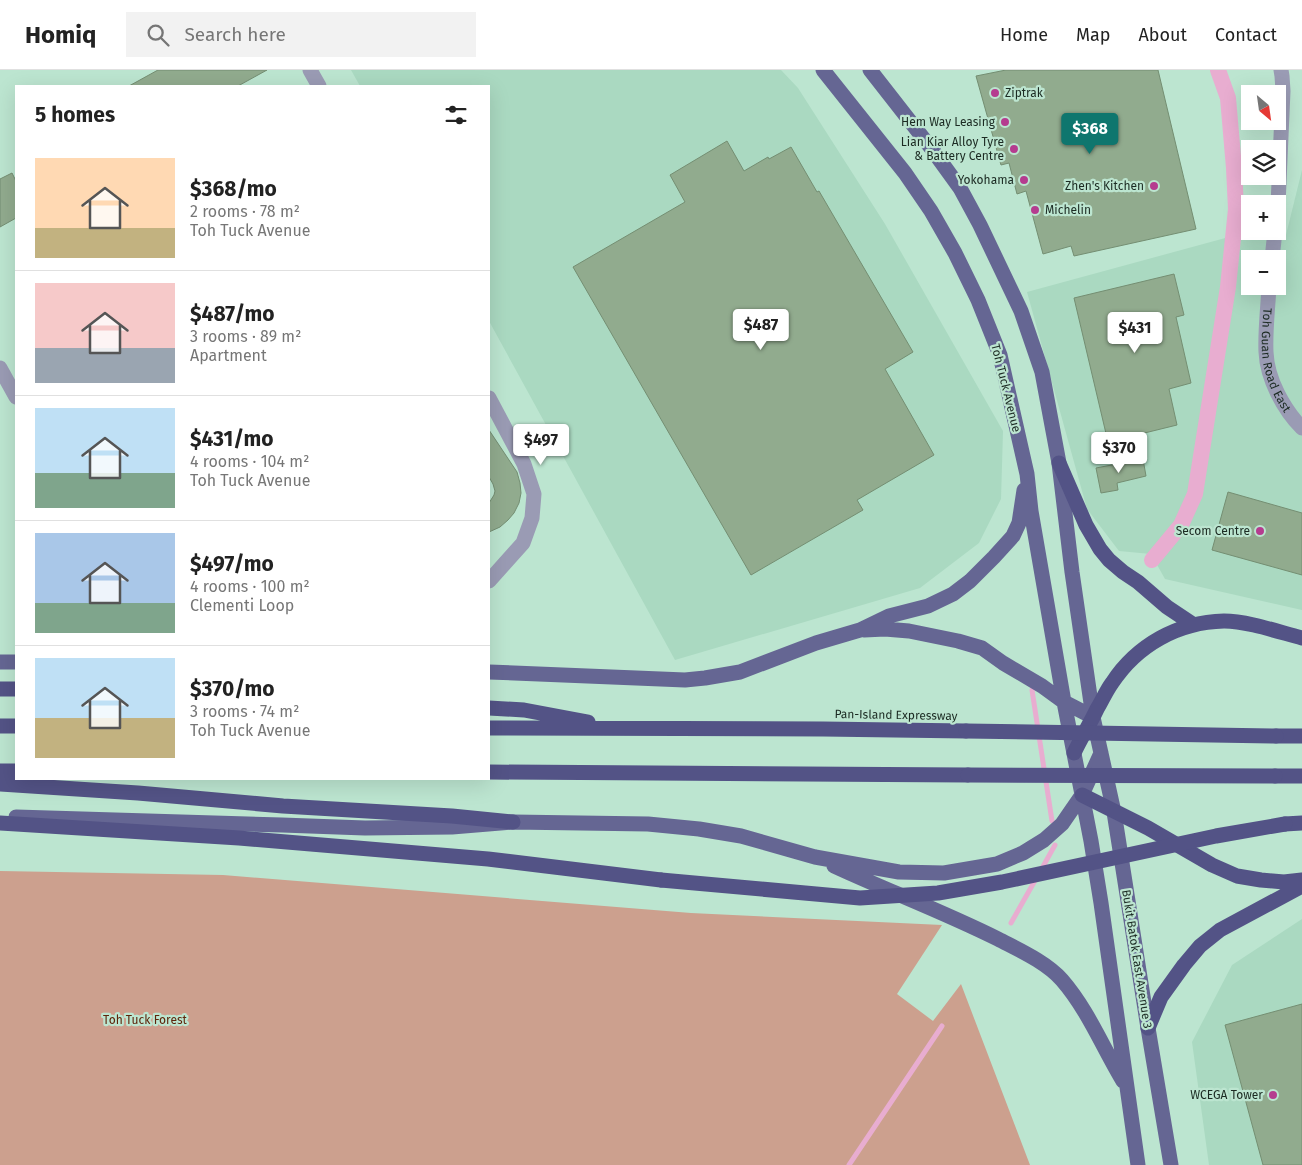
<!DOCTYPE html>
<html lang="en">
<head>
<meta charset="utf-8">
<style>
	:root { --surface:#fff; --page:#f2f2f2; --text:#222; --muted:#767676; --line:#e0e0e0; --accent:#0f766e }
	body { margin:0; font-family:"Fira Sans",sans-serif; background:var(--page); color:var(--text); height:100vh; display:flex; flex-direction:column; font-size:19px; white-space:nowrap }
	* { box-sizing:border-box; margin:0 }
	p { font-size:16px; color:var(--muted) }
	.icon { flex:none; width:28px; height:28px; fill:none; stroke:currentColor; stroke-width:2; stroke-linecap:round; stroke-linejoin:round }
	.map { position:relative; flex:1; overflow:hidden }
	.side { position:absolute; left:15px; top:15px; width:475px; height:695px; display:flex; flex-direction:column; background:var(--surface); border-radius:0px; box-shadow:0 5px 20px #0002 }
	.side>* { flex:none }
	.needle { width:32px; rotate:151deg }
	.buttons { position:absolute; left:1241px; top:15px; display:grid; gap:10px }
	.buttons a { display:grid; place-items:center; width:45px; height:45px; border-radius:0px; background:var(--surface); box-shadow:0 5px 20px #0002; font-size:25px }
	.price { position:absolute; translate:-50% -42px; padding:0 11px; border-radius:5px; background:#fff; color:#222; font-size:16px; line-height:32px; filter:drop-shadow(0 1px 2px #0008) }
	.price::after { content:''; position:absolute; left:50%; top:30px; width:15px; height:11px; margin-left:-8px; background:inherit; clip-path:polygon(0 0,100% 0,50% 100%) }
	.price.active { background:var(--accent); color:#fff }
	ul { padding:0; list-style:none }
	li { display:flex; align-items:center; gap:15px; height:125px; padding:0 20px }
	li+li { border-top:1px solid var(--line) }
	li span { display:grid; place-items:center; flex:none; width:140px; height:100px; border-radius:0px; color:#555 }
	li>.icon { margin-inline-start:auto }
	span .icon { width:60px; height:60px; fill:#fffc; stroke-width:1 }
	li b { font-size:21px }
	h2 { display:flex; justify-content:space-between; align-items:center; height:60px; padding:0 20px; font-size:21px }
	header { display:flex; align-items:center; gap:30px; box-sizing:border-box; height:70px; padding:0 25px; background:var(--surface); border-bottom:1px solid var(--line) }
	header strong { font-size:24px }
	nav { display:flex; gap:28px; margin-inline-start:auto; font-size:18px }
	.search { width:350px; height:45px; background:var(--page); display:flex; align-items:center; gap:12px; box-sizing:border-box; padding:0 18px; border-radius:0px; color:var(--muted); font-size:19px }
	.map>svg:first-child { display:block }
	.built { fill:#aad9c1; fill-rule:evenodd }
	.green { fill:#cca08e }
	.lines { fill:none; stroke-linecap:round; stroke-linejoin:round }
	.stream { stroke:#e8add0; stroke-width:5 }
	.canal { stroke:#e8add0; stroke-width:16 }
	.building { fill:#91ab8e; stroke:#748e72 }
	.minor { stroke:#9a9bb4; stroke-width:15 }
	.major { stroke:#656693; stroke-width:15 }
	.highway { stroke:#535386; stroke-width:15 }
	.highway-bridge { stroke:#535386; stroke-width:15 }
	.poi-dot { fill:#b53c8f; stroke:#bce5d0; stroke-width:2 }
	.labels { text-anchor:middle; dominant-baseline:central; stroke-width:4.5; stroke-linejoin:round; paint-order:stroke }
	.poi-label { font-size:12px; fill:#1c2b23; stroke:#bce5d0; text-anchor:end }
	.street-label { font-size:12px; fill:#1c2b23; stroke:#bce5d0 }
	.park-label { font-size:12px; fill:#5d250b; stroke:#bce5d0 }
</style>
</head>
<body>
<header>
<strong>Homiq</strong>
<div class="search"><svg class="icon" aria-label="search" viewBox="0 0 24 24"><circle cx="10" cy="10" r="6"/><path d="M15 15l6 6"/></svg>Search here</div>
<nav><a>Home</a><a>Map</a><a>About</a><a>Contact</a></nav>
</header>
<div class="map">
<svg width="1302" height="1095" viewBox="0 0 1302 1095">
	<rect width="100%" height="100%" fill="#bce5d0"/>
	<path class="built" d="M 351,0 L 781,0 L 798,18 L 885,154 L 1003,361 L 1001,429 L 979,473 L 920,518 L 675,590 L 489,251 L 489,16 L 360,16 Z
		M 1302,100 L 1302,540 L 1165,509 L 1151,484 L 1119,481 L 1087,439 L 1027,222 L 1229,167 L 1285,169 ZM 1250,189 L 1278,189 L 1278,216 L 1250,216 Z
		M 1302,849 L 1302,1095 L 1209,1095 L 1192,972 L 1232,895 Z"/>
	<path class="green" d="M 0,801 L 223,805 L 691,843 L 942,855 L 897,924 L 933,951 L 961,914 L 1030,1095 L 0,1095 Z"/>
	<g class="lines">
		<path class="stream" d="M 1032,620 L 1052,751
			M 1041,800 L 1055,775
			M 1011,853 L 1037,807
			M 849,1095 L 942,956"/>
		<path class="canal" d="M 1152,490 L 1181,455 L 1195,424 L 1228,217 L 1236,139 L 1234,98 L 1228,28 L 1218,0"/>
	</g>
	<path class="building" d="M 158,0 L 267,0 L 238,16 L 129,16 Z
		M 1006,0 L 1158,0 L 1196,159 L 1074,186 L 1071,176 L 1043,184 L 1026,121 L 1017,124 L 1009,93 L 1001,95 L 976,6 Z
		M 727,71 L 744,101 L 768,87 L 769,89 L 791,77 L 817,122 L 819,121 L 913,282 L 885,299 L 934,385 L 857,430 L 863,440 L 751,505 L 573,197 L 685,132 L 670,105 Z
		M 12,103 L 16,111 L 16,148 L 0,157 L 0,109 Z
		M 1174,204 L 1184,245 L 1176,247 L 1191,313 L 1169,319 L 1177,355 L 1108,372 L 1074,228 Z
		M 489,360 L 517,402 L 520,413 L 521,423 L 519,433 L 514,443 L 508,450 L 500,457 L 489,462 L 489,433 L 494,425 L 495,421 L 493,414 L 489,407 Z
		M 1143,389 L 1146,406 L 1117,413 L 1118,420 L 1101,423 L 1096,398 Z
		M 1228,422 L 1302,443 L 1302,505 L 1212,480 Z
		M 1302,934 L 1302,1095 L 1263,1095 L 1225,955 Z"/>
	<g class="lines">
		<g class="minor">
			<path d="M 310,0 L 319,16"/>
			<path d="M 1278,135 L 1283,21 L 1282,6 L 1281,0"/>
			<path d="M 1272,189 L 1275,161"/>
			<path id="s1" d="M 1269,216 C 1268,238 1265,260 1266,282 C 1267,309 1284,340 1302,358"/>
			<path d="M 0,298 L 16,327"/>
			<path d="M 489,328 L 524,394 L 534,424 L 532,448 L 523,473 L 489,511"/>
		</g>
		<path class="major" d="M 823,0 L 905,103 L 931,141 L 955,183 L 978,230 L 1000,285 L 1027,404 L 1031,441 L 1064,632 L 1091,771 L 1101,833 L 1138,1095
			M 870,0 L 931,78 L 960,118 L 980,155 L 1021,241 L 1042,302 L 1059,393 L 1072,502 L 1093,647 L 1114,742 L 1148,958 L 1171,1095
			M 864,560 L 885,559 L 909,561 L 958,571 L 982,578 L 1003,593 L 1042,616 L 1064,632 L 1093,647
			M 0,592 L 16,592
			M 489,602 L 685,610 L 705,608 L 740,602 L 816,573 L 860,560 L 889,546 L 928,536 L 953,524 L 970,511 L 994,487 L 1013,466 L 1019,453 L 1024,420
			M 16,747 L 282,755 L 365,758 L 452,757 L 513,752 L 648,754 L 699,759 L 741,766 L 815,787 L 899,802 L 944,803 L 997,794 L 1023,783 L 1044,770 L 1062,754 L 1082,725 L 1101,683
			M 834,796 C 888,821 944,842 998,869 C 1019,880 1046,892 1062,910 C 1088,940 1103,978 1123,1011"/>
		<path class="highway" d="M 1059,393 L 1086,455 L 1100,479 L 1109,490 L 1123,502 L 1138,512 L 1167,537 L 1194,555
			M 0,619 L 16,619
			M 489,638 L 524,640 L 588,652
			M 0,656 L 16,656
			M 489,658 L 823,659 L 966,661
			M 1276,666 L 1302,666
			M 1074,683 C 1081,668 1090,654 1097,639 C 1102,631 1106,621 1112,613 C 1137,575 1178,552 1224,551 C 1247,551 1279,562 1302,568
			M 0,701 L 16,701
			M 489,702 L 968,705
			M 1275,706 L 1302,706
			M 0,714 L 138,723 L 283,736 L 452,746 L 513,752
			M 1082,725 L 1148,758 L 1212,795 L 1237,806 L 1261,810 L 1284,812 L 1302,810
			M 0,753 L 239,768 L 488,789 L 661,810
			M 1285,754 L 1302,753
			M 1148,958 L 1161,927 L 1184,895 L 1200,876 L 1220,860 L 1302,816"/>
		<path class="highway-bridge" d="M 966,661 L 1276,666
			M 968,705 L 1275,706
			M 661,810 L 860,828 L 938,823 L 1002,812 L 1216,766 L 1285,754"/>
	</g>
	<g class="poi-dot">
		<circle cx="995" cy="23" r="5"/>
		<circle cx="1005" cy="52" r="5"/>
		<circle cx="1014" cy="79" r="5"/>
		<circle cx="1024" cy="110" r="5"/>
		<circle cx="1154" cy="116" r="5"/>
		<circle cx="1035" cy="140" r="5"/>
		<circle cx="1260" cy="461" r="5"/>
		<circle cx="1273" cy="1025" r="5"/>
	</g>
	<g class="labels">
		<g class="poi-label">
			<text x="1005" y="23" text-anchor="start">Ziptrak</text>
			<text x="995" y="52">Hem Way Leasing</text>
			<text x="1004" y="72">Lian Kiar Alloy Tyre<tspan x="1004" dy="14">&amp; Battery Centre</tspan></text>
			<text x="1014" y="110">Yokohama</text>
			<text x="1144" y="116">Zhen's Kitchen</text>
			<text x="1045" y="140" text-anchor="start">Michelin</text>
			<text x="1250" y="461">Secom Centre</text>
			<text x="1263" y="1025">WCEGA Tower</text>
		</g>
		<g class="street-label">
			<text stroke="none"><textPath href="#s1" startOffset="76">Toh Guan Road East</textPath></text>
			<text transform="translate(1006 318) rotate(76)">Toh Tuck Avenue</text>
			<text transform="translate(896 645) rotate(1)">Pan-Island Expressway</text>
			<text transform="translate(1137 889) rotate(81)">Bukit Batok East Avenue 3</text>
		</g>
		<g class="park-label">
			<text x="145" y="950">Toh Tuck Forest</text>
		</g>
	</g>
</svg>
<div class="buttons">
<a><svg class="needle" viewBox="-14 -14 28 28"><path d="M0-13l5 13h-10z" fill="#e53935"/><path d="M0 13l5-13h-10z" fill="#767676"/></svg></a>
<a><svg class="icon" aria-label="layers" viewBox="0 0 24 24"><path d="M12 4l9 5-9 5-9-5zM3 14l9 5 9-5"/></svg></a>
<a>+</a>
<a>−</a>
</div>
<b class="price active" style="left:1090px;top:85px">$368</b>
<b class="price" style="left:761px;top:281px">$487</b>
<b class="price" style="left:1135px;top:284px">$431</b>
<b class="price" style="left:541px;top:396px">$497</b>
<b class="price" style="left:1119px;top:404px">$370</b>
<section class="side">
<h2>5 homes<svg class="icon" aria-label="filters" viewBox="0 0 24 24"><path d="M4 7h16M4 17h16"/><circle cx="9" cy="7" r="2"/><circle cx="15" cy="17" r="2"/></svg></h2>
<ul>
<li><span style="background:linear-gradient(#ffd9b3 70%,#c2b280 0)"><svg class="icon" aria-label="home" viewBox="0 0 24 24"><path d="M3 11l9-7 9 7M6 9v11h12V9"/></svg></span><div><b>$368/mo</b><p>2 rooms · 78 m²</p><p>Toh Tuck Avenue</p></div></li>
<li><span style="background:linear-gradient(#f6c9c9 65%,#9aa5b1 0)"><svg class="icon" aria-label="home" viewBox="0 0 24 24"><path d="M3 11l9-7 9 7M6 9v11h12V9"/></svg></span><div><b>$487/mo</b><p>3 rooms · 89 m²</p><p>Apartment</p></div></li>
<li><span style="background:linear-gradient(#bfe0f5 65%,#7fa58c 0)"><svg class="icon" aria-label="home" viewBox="0 0 24 24"><path d="M3 11l9-7 9 7M6 9v11h12V9"/></svg></span><div><b>$431/mo</b><p>4 rooms · 104 m²</p><p>Toh Tuck Avenue</p></div></li>
<li><span style="background:linear-gradient(#a9c7e8 70%,#7fa58c 0)"><svg class="icon" aria-label="home" viewBox="0 0 24 24"><path d="M3 11l9-7 9 7M6 9v11h12V9"/></svg></span><div><b>$497/mo</b><p>4 rooms · 100 m²</p><p>Clementi Loop</p></div></li>
<li><span style="background:linear-gradient(#bfe0f5 60%,#c2b280 0)"><svg class="icon" aria-label="home" viewBox="0 0 24 24"><path d="M3 11l9-7 9 7M6 9v11h12V9"/></svg></span><div><b>$370/mo</b><p>3 rooms · 74 m²</p><p>Toh Tuck Avenue</p></div></li>
</ul>
</section>
</div>
</body>
</html>
